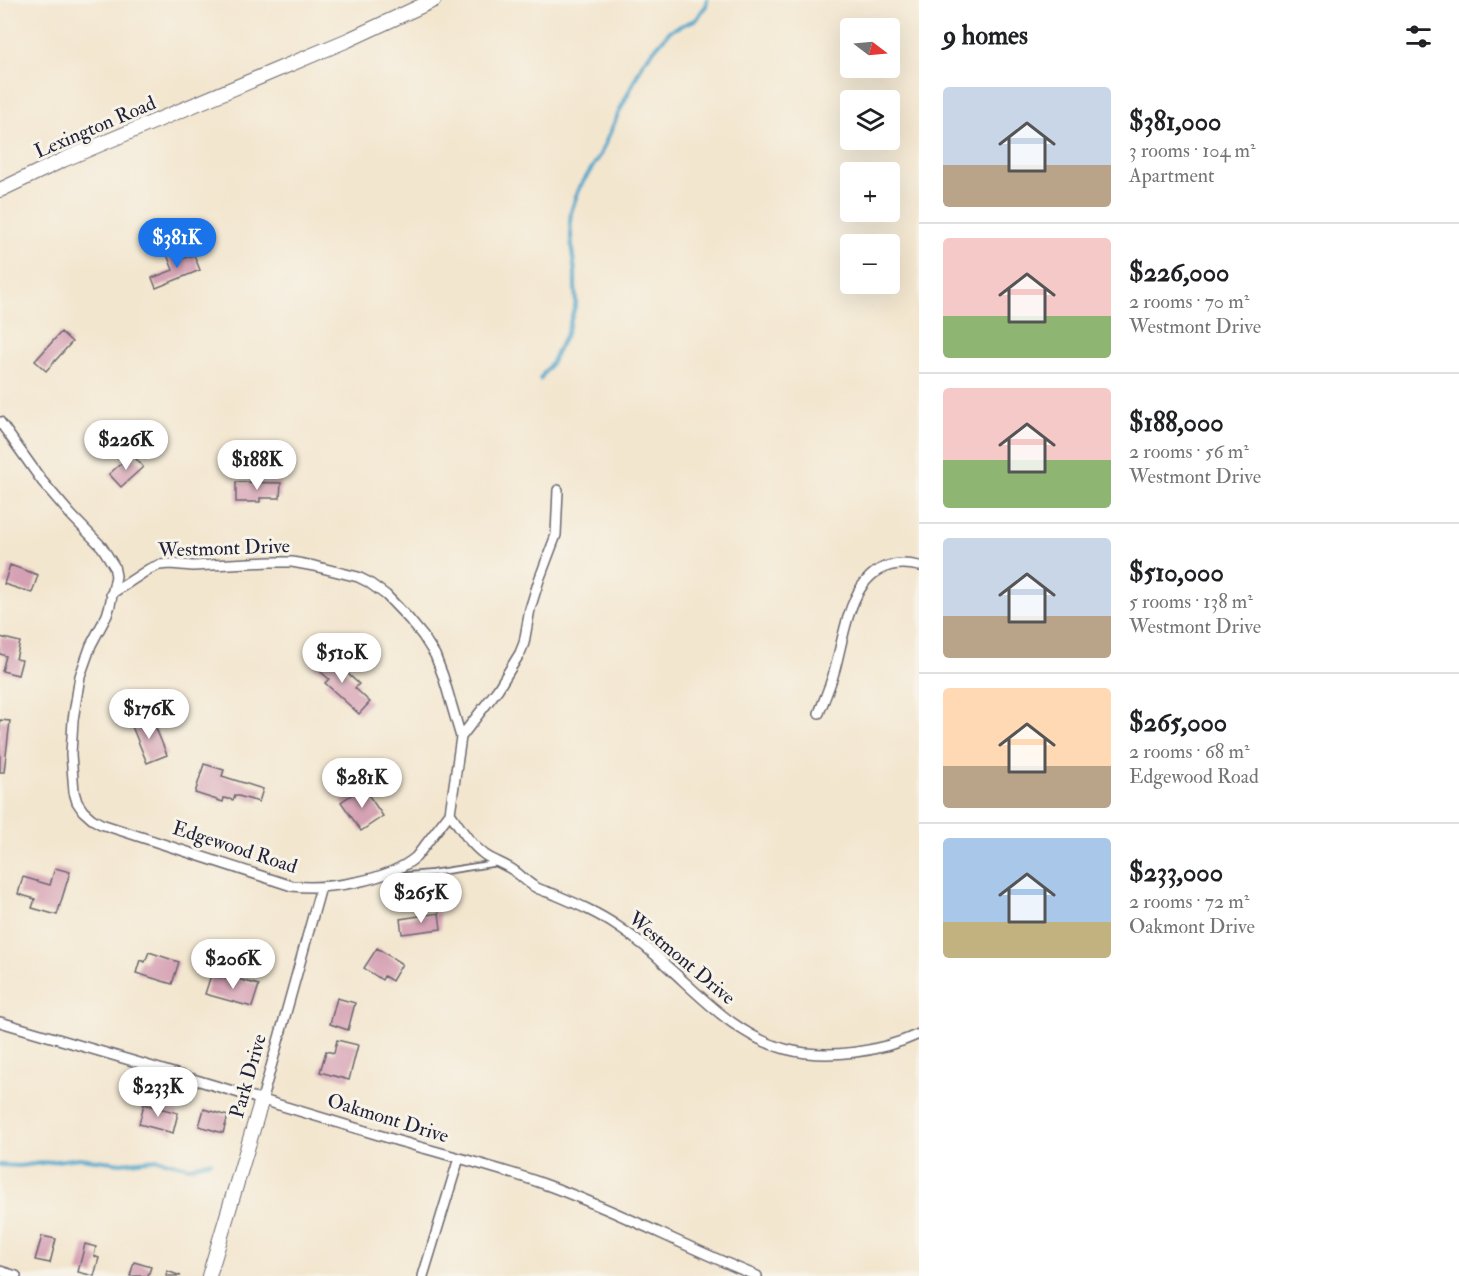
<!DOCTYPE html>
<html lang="en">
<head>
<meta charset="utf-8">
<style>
	:root { --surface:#fff; --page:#f2f2f2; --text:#202124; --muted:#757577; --line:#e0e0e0; --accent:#1a73e8 }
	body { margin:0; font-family:"IM FELL Double Pica",serif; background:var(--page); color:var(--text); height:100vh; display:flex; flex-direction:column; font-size:22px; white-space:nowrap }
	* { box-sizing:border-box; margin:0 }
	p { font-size:20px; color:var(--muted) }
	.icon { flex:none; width:33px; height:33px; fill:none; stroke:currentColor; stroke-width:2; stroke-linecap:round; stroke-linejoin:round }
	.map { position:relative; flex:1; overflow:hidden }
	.drawer { display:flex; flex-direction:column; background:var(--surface); width:540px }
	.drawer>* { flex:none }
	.needle { width:39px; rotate:106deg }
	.fabs { position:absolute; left:840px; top:18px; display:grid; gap:12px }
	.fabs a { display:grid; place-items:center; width:60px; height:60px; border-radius:6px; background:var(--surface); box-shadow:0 6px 24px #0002; font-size:30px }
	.price { position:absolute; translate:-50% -51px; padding:0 14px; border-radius:21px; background:#fff; color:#222; font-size:20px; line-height:39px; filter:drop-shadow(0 2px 3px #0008) }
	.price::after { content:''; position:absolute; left:50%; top:36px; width:18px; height:14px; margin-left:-9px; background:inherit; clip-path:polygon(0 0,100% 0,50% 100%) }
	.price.active { background:var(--accent); color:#fff }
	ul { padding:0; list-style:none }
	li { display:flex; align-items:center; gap:18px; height:150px; padding:0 24px }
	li+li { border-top:2px solid var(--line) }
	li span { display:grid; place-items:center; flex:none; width:168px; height:120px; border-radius:6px; color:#555 }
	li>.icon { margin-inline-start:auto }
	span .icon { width:72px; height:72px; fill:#fffc; stroke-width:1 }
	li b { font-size:26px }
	h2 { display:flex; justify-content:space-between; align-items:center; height:72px; padding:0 24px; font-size:26px }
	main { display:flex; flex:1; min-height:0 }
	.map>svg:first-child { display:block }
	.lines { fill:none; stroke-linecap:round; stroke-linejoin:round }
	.stream { stroke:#4ea5ca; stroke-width:4 }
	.building { fill:#d5a0b4 }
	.lane-casing { stroke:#6b676f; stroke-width:8 }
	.street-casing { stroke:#6b676f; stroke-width:12 }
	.secondary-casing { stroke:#6b676f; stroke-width:16 }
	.lane { stroke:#fff; stroke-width:4.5 }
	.street { stroke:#fff; stroke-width:9 }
	.secondary { stroke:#fff; stroke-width:14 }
	.labels { text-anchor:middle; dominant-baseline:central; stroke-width:6; stroke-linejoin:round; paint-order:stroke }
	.street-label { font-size:20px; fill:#22223b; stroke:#f7f3e8 }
</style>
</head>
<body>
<main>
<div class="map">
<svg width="919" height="1276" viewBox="0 0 919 1276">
	<rect width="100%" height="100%" fill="#f7f3e8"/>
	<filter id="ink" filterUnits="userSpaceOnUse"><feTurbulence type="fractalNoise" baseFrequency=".0167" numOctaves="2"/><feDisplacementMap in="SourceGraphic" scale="12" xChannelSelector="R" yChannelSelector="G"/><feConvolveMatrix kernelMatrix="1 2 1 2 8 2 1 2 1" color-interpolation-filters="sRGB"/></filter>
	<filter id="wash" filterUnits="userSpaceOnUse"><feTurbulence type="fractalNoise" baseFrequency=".008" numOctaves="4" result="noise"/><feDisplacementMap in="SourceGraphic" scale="24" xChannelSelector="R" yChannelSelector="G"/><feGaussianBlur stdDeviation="1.35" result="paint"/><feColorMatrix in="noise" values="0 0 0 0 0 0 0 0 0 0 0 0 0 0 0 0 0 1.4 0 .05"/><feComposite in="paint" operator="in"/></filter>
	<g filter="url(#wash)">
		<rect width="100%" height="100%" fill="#f3e6cf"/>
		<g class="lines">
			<path class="stream" d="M 540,379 L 552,362 L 557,351 L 567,333 L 576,303 L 575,285 L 575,273 L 572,250 L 570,221 L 571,212 L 579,188 L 599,157 L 620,110 L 644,61 L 671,30 L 697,19 L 702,11 L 706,6 L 707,0
				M 0,1165 L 19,1166 L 79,1158 L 121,1163 L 157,1159 L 189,1167 L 211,1161"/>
		</g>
		<g id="blocks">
			<path class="building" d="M 174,248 L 179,260 L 194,255 L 200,270 L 156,288 L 152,278 L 173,270 L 166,252 Z
				M 61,332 L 72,342 L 46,371 L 35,361 Z
				M 132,454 L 143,467 L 121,487 L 109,474 Z
				M 236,482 L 281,483 L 280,498 L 260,498 L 260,502 L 236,502 Z
				M 10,565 L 38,575 L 32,593 L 4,584 Z
				M 0,637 L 20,642 L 16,659 L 22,660 L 18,675 L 2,671 L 6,656 L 0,654 Z
				M 325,653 L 359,684 L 355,688 L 370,702 L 359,714 L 325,683 L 329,679 L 314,666 Z
				M 151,716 L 167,755 L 147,763 L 131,724 Z
				M 0,720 L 10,721 L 4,772 L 0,772 Z
				M 204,764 L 224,770 L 222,776 L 263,789 L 259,802 L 235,795 L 233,800 L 224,798 L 223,802 L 195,793 Z
				M 363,787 L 383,816 L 361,831 L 341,802 Z
				M 55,868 L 70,872 L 57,915 L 32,908 L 35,899 L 18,894 L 23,877 L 50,885 Z
				M 439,913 L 441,929 L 402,934 L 400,919 Z
				M 377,948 L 402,964 L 392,981 L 384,976 L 382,980 L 364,968 Z
				M 149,952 L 179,962 L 172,984 L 136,973 L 140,960 L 145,962 Z
				M 211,975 L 230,980 L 231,977 L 259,985 L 252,1007 L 205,994 Z
				M 337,998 L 355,1003 L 348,1030 L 330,1024 Z
				M 337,1040 L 358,1045 L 349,1080 L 320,1072 L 326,1051 L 334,1053 Z
				M 144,1104 L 178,1113 L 173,1133 L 139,1124 Z
				M 204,1109 L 228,1116 L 223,1133 L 199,1126 Z
				M 42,1236 L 56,1239 L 50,1263 L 35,1260 Z
				M 85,1244 L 96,1247 L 94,1256 L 99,1258 L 94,1276 L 78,1272 Z
				M 134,1262 L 151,1267 L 148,1276 L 130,1276 Z
				M 167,1271 L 181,1276 L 166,1276 Z"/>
		</g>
	</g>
	<g filter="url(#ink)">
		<use href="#blocks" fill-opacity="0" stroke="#6b676f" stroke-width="1.5"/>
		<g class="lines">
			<g class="lane-casing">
				<path id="lane" d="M 387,877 L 432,873 L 497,863"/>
			</g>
			<g class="street-casing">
				<path id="street" d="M 0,422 L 42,481 L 71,515 L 102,547 L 114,566 L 116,576 L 110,605 L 107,615 L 91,645 L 80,676 L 73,720 L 71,754 L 74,792 L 77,802 L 83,811 L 92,819 L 101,824 L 292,886 C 327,890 388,881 416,857 L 450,813 L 461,737 L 498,689 L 520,653 L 524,643 L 530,609 L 539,580 L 556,535 L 558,490
					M 111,594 L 149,569 L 159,565 L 170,564 L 193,566 L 270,562 L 292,562 L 314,566 L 358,577 L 368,582 L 386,595 L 409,619 L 423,636 L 435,655 L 443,676 L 461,737
					M 819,713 C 825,698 831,684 835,669 C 847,624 853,551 919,566
					M 450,813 C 461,829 470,844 485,855 C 494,861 504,864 513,870 C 522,876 529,885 539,889 C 544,891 551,893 556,895 C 577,904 598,913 617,926 C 635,938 652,951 667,966 C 703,998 737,1036 785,1049 C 827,1060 880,1052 919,1034
					M 0,1022 C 131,1060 261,1099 392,1139 C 442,1154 494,1166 544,1184 C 617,1210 685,1247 757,1276
					M 262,1099 L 321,887
					M 0,1271 L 16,1276
					M 423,1276 L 459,1158"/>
			</g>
			<g class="secondary-casing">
				<path id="secondary" d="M 0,190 L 63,160 L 348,40 L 434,0
					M 209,1276 L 262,1099"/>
			</g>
			<use href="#lane" class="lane"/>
			<use href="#street" class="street"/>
			<use href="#secondary" class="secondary"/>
		</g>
	</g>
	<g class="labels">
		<g class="street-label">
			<text transform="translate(95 127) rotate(-23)">Lexington Road</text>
			<text transform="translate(224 548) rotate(-2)">Westmont Drive</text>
			<text transform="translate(235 847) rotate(18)">Edgewood Road</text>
			<text transform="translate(682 958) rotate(40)">Westmont Drive</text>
			<text transform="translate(248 1076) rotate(-74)">Park Drive</text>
			<text transform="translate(388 1118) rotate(17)">Oakmont Drive</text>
		</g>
	</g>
</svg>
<div class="fabs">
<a><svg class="needle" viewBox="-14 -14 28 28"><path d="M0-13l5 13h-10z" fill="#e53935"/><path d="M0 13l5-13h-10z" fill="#757577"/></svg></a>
<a><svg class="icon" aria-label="layers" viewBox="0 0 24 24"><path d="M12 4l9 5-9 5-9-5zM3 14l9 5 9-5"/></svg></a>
<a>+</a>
<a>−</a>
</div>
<b class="price active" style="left:177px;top:269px">$381K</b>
<b class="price" style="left:126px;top:471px">$226K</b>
<b class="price" style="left:257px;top:491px">$188K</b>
<b class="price" style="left:342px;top:684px">$510K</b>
<b class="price" style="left:149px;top:740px">$176K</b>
<b class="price" style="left:362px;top:809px">$281K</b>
<b class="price" style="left:421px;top:924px">$265K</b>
<b class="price" style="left:233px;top:990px">$206K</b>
<b class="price" style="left:158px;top:1118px">$233K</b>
</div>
<section class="drawer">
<h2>9 homes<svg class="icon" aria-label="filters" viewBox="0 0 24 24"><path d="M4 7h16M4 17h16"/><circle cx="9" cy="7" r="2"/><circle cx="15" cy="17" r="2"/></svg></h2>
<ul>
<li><span style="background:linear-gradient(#c9d6e8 65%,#b9a48a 0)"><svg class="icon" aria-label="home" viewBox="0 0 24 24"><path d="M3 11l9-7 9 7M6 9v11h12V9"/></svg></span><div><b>$381,000</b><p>3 rooms · 104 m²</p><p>Apartment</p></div></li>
<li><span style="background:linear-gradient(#f6c9c9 65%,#8fb573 0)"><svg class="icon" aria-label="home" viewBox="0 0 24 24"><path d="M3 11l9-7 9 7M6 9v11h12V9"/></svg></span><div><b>$226,000</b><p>2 rooms · 70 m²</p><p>Westmont Drive</p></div></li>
<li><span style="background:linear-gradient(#f6c9c9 60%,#8fb573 0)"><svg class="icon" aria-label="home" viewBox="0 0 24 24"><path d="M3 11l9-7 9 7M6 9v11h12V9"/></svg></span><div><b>$188,000</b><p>2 rooms · 56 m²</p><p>Westmont Drive</p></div></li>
<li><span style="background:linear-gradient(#c9d6e8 65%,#b9a48a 0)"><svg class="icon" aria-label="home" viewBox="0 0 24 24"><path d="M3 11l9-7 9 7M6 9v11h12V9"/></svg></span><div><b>$510,000</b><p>5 rooms · 138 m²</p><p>Westmont Drive</p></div></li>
<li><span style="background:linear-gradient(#ffd9b3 65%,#b9a48a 0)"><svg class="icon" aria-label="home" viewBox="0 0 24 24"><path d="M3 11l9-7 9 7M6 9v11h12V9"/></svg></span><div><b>$265,000</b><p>2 rooms · 68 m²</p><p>Edgewood Road</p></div></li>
<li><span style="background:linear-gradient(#a9c7e8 70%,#c2b280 0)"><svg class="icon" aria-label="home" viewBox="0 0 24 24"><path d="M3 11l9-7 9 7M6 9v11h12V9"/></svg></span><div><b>$233,000</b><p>2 rooms · 72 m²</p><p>Oakmont Drive</p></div></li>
</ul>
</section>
</main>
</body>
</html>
